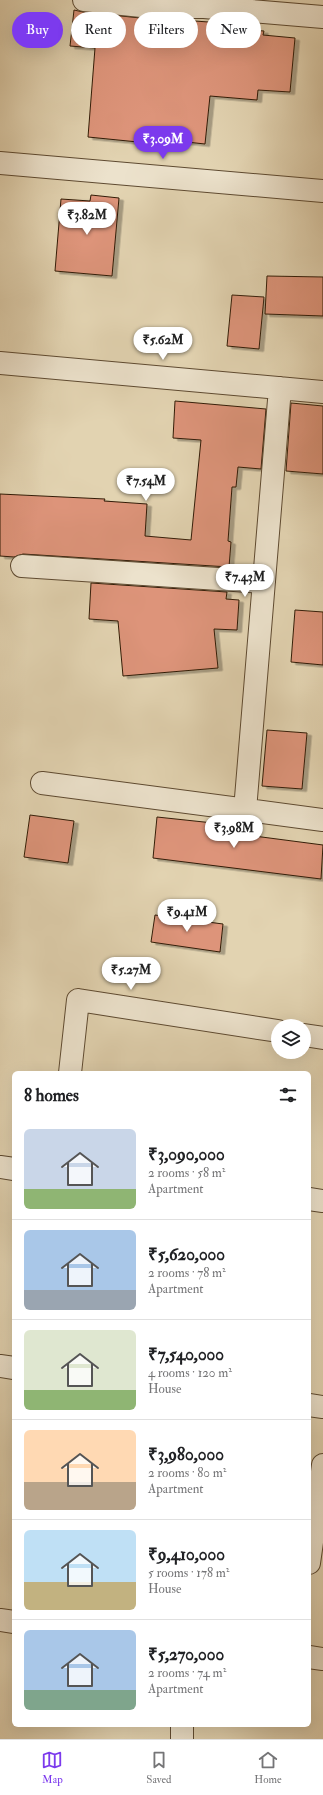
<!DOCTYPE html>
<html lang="en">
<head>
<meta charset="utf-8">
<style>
	:root { --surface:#fff; --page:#f2f2f2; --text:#202124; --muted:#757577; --line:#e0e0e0; --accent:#7c3aed }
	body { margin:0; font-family:"IM FELL Double Pica",serif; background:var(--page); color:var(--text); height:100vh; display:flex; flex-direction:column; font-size:15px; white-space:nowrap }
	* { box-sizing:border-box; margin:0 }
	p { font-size:13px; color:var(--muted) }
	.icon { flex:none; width:22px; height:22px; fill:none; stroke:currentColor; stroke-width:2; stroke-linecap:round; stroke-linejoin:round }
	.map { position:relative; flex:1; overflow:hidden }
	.side { position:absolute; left:12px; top:1071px; width:299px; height:656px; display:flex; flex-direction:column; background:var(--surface); border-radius:6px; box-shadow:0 4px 16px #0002 }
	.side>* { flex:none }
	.guide { position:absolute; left:12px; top:12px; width:299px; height:36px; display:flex; gap:8px }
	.buttons { position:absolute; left:271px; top:1019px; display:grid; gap:8px }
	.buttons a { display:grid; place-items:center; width:40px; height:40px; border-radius:50%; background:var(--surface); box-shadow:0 4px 16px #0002; font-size:20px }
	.price { position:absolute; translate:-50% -34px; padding:0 9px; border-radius:14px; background:#fff; color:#222; font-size:13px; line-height:26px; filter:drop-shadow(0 1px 2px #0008) }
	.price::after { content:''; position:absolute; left:50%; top:24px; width:12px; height:9px; margin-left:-6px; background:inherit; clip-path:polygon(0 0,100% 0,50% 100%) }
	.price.current { background:var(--accent); color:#fff }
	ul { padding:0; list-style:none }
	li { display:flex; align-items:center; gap:12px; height:100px; padding:0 12px }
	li+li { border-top:1px solid var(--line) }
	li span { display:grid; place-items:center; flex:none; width:112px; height:80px; border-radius:6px; color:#555 }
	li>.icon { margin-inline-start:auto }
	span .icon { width:48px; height:48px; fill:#fffc; stroke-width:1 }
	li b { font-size:17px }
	h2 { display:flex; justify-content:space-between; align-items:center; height:48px; padding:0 12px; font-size:17px }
	.tag { padding:0 14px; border-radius:18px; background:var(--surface); box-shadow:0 4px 16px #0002; font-size:14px; line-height:36px }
	.tag.current { background:var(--accent); color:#fff }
	.menu { display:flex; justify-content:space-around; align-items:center; height:56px; border-top:1px solid var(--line); background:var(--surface); font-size:11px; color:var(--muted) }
	.menu a { display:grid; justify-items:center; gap:2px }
	.menu .current { color:var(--accent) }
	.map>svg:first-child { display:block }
	.building { fill:#dd947a; stroke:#321c06; filter:url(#shadow) }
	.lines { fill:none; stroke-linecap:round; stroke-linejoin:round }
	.minor-casing { stroke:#5e4a31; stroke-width:24 }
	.minor { stroke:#ece2cc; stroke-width:22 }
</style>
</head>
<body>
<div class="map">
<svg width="323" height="1739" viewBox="0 0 323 1739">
	<defs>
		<filter id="shadow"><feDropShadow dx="4.5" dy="2.5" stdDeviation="0" flood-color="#0004"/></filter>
	</defs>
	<rect width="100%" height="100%" fill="#e2d3b1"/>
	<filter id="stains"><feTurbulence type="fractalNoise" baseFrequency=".005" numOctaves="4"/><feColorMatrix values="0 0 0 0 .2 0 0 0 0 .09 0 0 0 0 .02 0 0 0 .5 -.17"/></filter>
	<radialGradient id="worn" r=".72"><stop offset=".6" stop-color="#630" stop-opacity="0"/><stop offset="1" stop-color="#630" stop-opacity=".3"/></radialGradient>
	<path class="building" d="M 74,10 L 83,12 L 150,19 L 181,20 L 236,24 L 236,29 L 264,31 L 263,35 L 295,38 L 290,92 L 258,90 L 257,100 L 210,96 L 205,144 L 168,140 L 168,145 L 88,137 L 95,48 L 70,46 Z
		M 91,195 L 119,198 L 112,276 L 55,271 L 61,199 L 90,201 Z
		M 267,276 L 323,277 L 323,316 L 265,314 Z
		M 232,295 L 264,297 L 259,349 L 227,346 Z
		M 175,401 L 266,409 L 261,469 L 238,467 L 236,487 L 232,487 L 228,541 L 231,542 L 229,567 L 23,554 L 14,557 L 0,556 L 0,494 L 105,499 L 104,501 L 147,504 L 145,536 L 191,540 L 201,440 L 173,438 Z
		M 291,403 L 323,406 L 323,474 L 286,471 Z
		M 91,583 L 227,592 L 226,599 L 239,600 L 237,630 L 214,629 L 218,668 L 123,676 L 118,621 L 89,619 Z
		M 295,610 L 323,612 L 323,665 L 291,662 Z
		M 267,730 L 307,733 L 302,789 L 262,786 Z
		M 30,815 L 74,821 L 68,863 L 24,857 Z
		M 157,817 L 232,825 L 231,833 L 323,845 L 321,879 L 153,858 Z
		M 155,915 L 223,924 L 220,952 L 151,942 Z"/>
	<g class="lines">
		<g class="minor-casing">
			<path id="minor" d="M 84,0 L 151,7 L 204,7 L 323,17
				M 0,163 L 323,191
				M 0,363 L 323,392
				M 22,566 L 264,582
				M 42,783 L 323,820
				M 245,810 L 280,388
				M 304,1035 L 323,1038
				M 70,1073 L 78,1000 L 278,1031
				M 0,1167 L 14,1169
				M 309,1199 L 323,1201
				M 0,1366 L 14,1368
				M 309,1405 L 323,1407
				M 309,1563 L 323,1465
				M 0,1620 L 14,1622
				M 309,1657 L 323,1659
				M 182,1725 L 182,1739"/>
		</g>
		<use href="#minor" class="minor"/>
	</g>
	<rect width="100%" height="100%" filter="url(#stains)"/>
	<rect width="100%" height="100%" fill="url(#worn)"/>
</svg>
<div class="buttons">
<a><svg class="icon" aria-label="layers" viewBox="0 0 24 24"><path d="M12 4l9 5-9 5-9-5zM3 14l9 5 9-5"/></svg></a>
</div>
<b class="price current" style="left:163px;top:160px">₹3.09M</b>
<b class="price" style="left:87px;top:236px">₹3.82M</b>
<b class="price" style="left:163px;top:361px">₹5.62M</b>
<b class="price" style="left:146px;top:502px">₹7.54M</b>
<b class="price" style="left:245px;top:598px">₹7.43M</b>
<b class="price" style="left:234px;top:849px">₹3.98M</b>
<b class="price" style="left:187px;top:933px">₹9.41M</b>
<b class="price" style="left:131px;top:991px">₹5.27M</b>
<div class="guide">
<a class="tag current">Buy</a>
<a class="tag">Rent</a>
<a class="tag">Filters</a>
<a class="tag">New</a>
</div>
<section class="side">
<h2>8 homes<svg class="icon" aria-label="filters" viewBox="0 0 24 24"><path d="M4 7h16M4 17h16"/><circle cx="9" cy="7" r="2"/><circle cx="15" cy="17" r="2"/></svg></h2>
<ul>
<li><span style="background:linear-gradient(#c9d6e8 75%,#8fb573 0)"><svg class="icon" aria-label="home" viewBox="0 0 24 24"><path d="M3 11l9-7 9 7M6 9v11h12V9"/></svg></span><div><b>₹3,090,000</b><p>2 rooms · 58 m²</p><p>Apartment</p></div></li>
<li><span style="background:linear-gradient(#a9c7e8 75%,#9aa5b1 0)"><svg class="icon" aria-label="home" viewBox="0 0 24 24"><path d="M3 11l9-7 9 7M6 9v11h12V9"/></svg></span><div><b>₹5,620,000</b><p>2 rooms · 78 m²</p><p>Apartment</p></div></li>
<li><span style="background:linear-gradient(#dfe7d0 75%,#8fb573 0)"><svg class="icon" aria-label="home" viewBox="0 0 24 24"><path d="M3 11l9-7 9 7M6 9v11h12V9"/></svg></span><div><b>₹7,540,000</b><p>4 rooms · 120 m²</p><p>House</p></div></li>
<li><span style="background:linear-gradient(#ffd9b3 65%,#b9a48a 0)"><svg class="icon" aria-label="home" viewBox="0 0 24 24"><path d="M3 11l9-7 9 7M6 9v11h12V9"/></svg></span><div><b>₹3,980,000</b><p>2 rooms · 80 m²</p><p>Apartment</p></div></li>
<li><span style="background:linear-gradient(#bfe0f5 65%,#c2b280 0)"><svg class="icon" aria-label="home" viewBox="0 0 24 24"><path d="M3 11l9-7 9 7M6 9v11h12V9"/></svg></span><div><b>₹9,410,000</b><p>5 rooms · 178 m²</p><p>House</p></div></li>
<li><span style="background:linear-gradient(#a9c7e8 75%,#7fa58c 0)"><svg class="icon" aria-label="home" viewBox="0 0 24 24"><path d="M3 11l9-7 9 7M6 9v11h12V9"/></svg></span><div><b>₹5,270,000</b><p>2 rooms · 74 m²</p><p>Apartment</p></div></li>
</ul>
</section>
</div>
<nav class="menu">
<a class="current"><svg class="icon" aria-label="map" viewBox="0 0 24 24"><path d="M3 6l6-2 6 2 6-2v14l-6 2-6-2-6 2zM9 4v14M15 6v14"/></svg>Map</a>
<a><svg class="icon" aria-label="saved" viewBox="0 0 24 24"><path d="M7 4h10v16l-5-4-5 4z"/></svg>Saved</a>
<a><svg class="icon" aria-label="home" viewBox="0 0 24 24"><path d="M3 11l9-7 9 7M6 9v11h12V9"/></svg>Home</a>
</nav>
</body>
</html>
